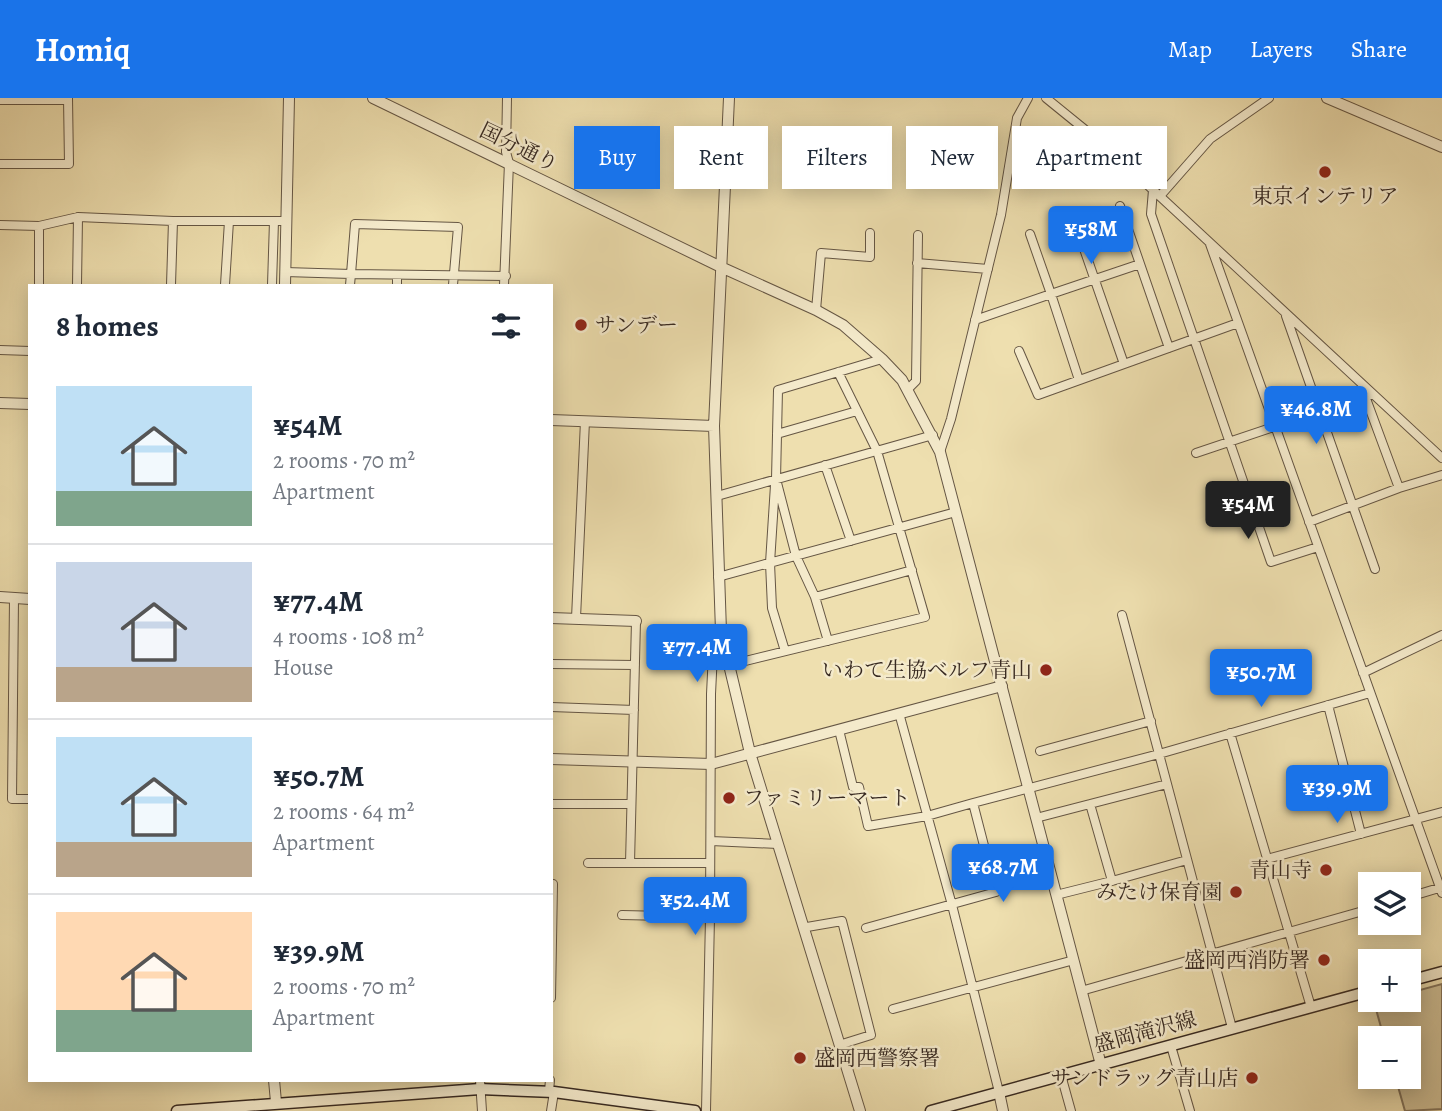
<!DOCTYPE html>
<html lang="en">
<head>
<meta charset="utf-8">
<style>
	:root { --surface:#fff; --page:#f2f2f3; --text:#1f2937; --muted:#747a83; --line:#e0e1e3; --accent:#1a73e8 }
	body { margin:0; font-family:Alegreya,"Noto Serif JP",serif; background:var(--page); color:var(--text); height:100vh; display:flex; flex-direction:column; font-size:26px; white-space:nowrap }
	* { box-sizing:border-box; margin:0 }
	p { font-size:23px; color:var(--muted) }
	.icon { flex:none; width:38px; height:38px; fill:none; stroke:currentColor; stroke-width:2; stroke-linecap:round; stroke-linejoin:round }
	.map { position:relative; flex:1; overflow:hidden }
	.details { position:absolute; left:28px; top:186px; width:525px; height:798px; display:flex; flex-direction:column; background:var(--surface); border-radius:0px; box-shadow:0 4px 18px #0003 }
	.details>* { flex:none }
	.hud { position:absolute; left:574px; top:28px; width:665px; height:63px; display:flex; gap:14px }
	.fabs { position:absolute; left:1358px; top:774px; display:grid; gap:14px }
	.fabs a { display:grid; place-items:center; width:63px; height:63px; border-radius:0px; background:var(--surface); box-shadow:0 4px 18px #0003; font-size:35px }
	.price { position:absolute; translate:-50% -60px; padding:0 16px; border-radius:7px; background:var(--accent); color:#fff; font-size:23px; line-height:46px; filter:drop-shadow(0 2px 4px #0008) }
	.price::after { content:''; position:absolute; left:50%; top:42px; width:21px; height:16px; margin-left:-10px; background:inherit; clip-path:polygon(0 0,100% 0,50% 100%) }
	.price.active { background:#222; color:#fff }
	ul { padding:0; list-style:none }
	li { display:flex; align-items:center; gap:21px; height:175px; padding:0 28px }
	li+li { border-top:2px solid var(--line) }
	li span { display:grid; place-items:center; flex:none; width:196px; height:140px; border-radius:0px; color:#555 }
	li>.icon { margin-inline-start:auto }
	span .icon { width:84px; height:84px; fill:#fffc; stroke-width:1 }
	li b { font-size:30px }
	h2 { display:flex; justify-content:space-between; align-items:center; height:84px; padding:0 28px; font-size:30px }
	.tag { padding:0 24px; border-radius:0px; background:var(--surface); box-shadow:0 4px 18px #0003; font-size:24px; line-height:63px }
	.tag.active { background:var(--accent); color:#fff }
	header { display:flex; align-items:center; gap:42px; box-sizing:border-box; height:98px; padding:0 35px; background:var(--accent); color:#fff }
	header strong { font-size:33px }
	nav { display:flex; gap:38px; margin-inline-start:auto; font-size:24px }
	.map>svg:first-child { display:block }
	.green { fill:#cfc097; stroke:#83745c; stroke-width:2 }
	.lines { fill:none; stroke-linecap:round; stroke-linejoin:round }
	.minor-casing { stroke:#655644; stroke-width:10 }
	.tertiary-casing { stroke:#655644; stroke-width:12 }
	.secondary-casing { stroke:#372921; stroke-width:13 }
	.minor { stroke:#f4eacb; stroke-width:8 }
	.tertiary { stroke:#f4eacb; stroke-width:10 }
	.secondary { stroke:#f4eacb; stroke-width:10 }
	.poi-dot { fill:#8f2418; stroke:#f4eacb; stroke-width:2.5 }
	.labels { text-anchor:middle; dominant-baseline:central; stroke-width:5; stroke-linejoin:round; paint-order:stroke }
	.street-label { font-size:21px; fill:#372921; stroke:#f4eacb }
	.poi-label { font-size:21px; fill:#372921; stroke:#f4eacb; text-anchor:end }
</style>
</head>
<body>
<header>
<strong>Homiq</strong>
<nav><a>Map</a><a>Layers</a><a>Share</a></nav>
</header>
<div class="map">
<svg width="1442" height="1013" viewBox="0 0 1442 1013">
	<rect width="100%" height="100%" fill="#eedfaf"/>
	<filter id="stains"><feTurbulence type="fractalNoise" baseFrequency=".00286" numOctaves="4"/><feColorMatrix values="0 0 0 0 .2 0 0 0 0 .09 0 0 0 0 .02 0 0 0 .5 -.17"/></filter>
	<radialGradient id="worn" r=".72"><stop offset=".6" stop-color="#630" stop-opacity="0"/><stop offset="1" stop-color="#630" stop-opacity=".3"/></radialGradient>
	<path class="green" d="M 1442,886 L 1442,1011 L 1405,1013 L 1395,978 L 1409,978 L 1409,940 L 1384,940 L 1374,904 L 1385,901 L 1409,901 L 1409,895 Z"/>
	<g class="lines">
		<g class="minor-casing">
			<path id="minor" d="M 1046,0 L 1110,52 L 1442,360
				M 0,2 L 68,2
				M 0,66 L 69,66 L 68,0
				M 1153,92 L 1151,116 L 1271,464 L 1318,449
				M 1160,98 L 1210,41 L 1269,0
				M 1120,108 L 1169,250
				M 1074,122 L 1124,266
				M 0,127 L 39,128 L 78,119 L 173,123 L 286,123
				M 1030,136 L 1051,196 L 1140,166
				M 1210,146 L 1442,795
				M 917,165 L 988,171
				M 285,174 L 351,176 L 355,126 L 458,129 L 453,187
				M 39,187 L 39,128
				M 77,187 L 78,119
				M 171,187 L 173,123
				M 225,187 L 229,123
				M 272,187 L 274,123
				M 350,187 L 351,176 L 506,178
				M 397,187 L 397,177
				M 504,187 L 509,65 L 506,54 L 507,0
				M 816,212 L 821,155 L 870,159 L 870,135
				M 1286,218 L 1375,471
				M 975,222 L 1051,196 L 1079,282
				M 0,252 L 30,253
				M 1019,253 L 1038,297 L 1238,225
				M 882,261 L 778,292 L 776,381 L 796,458 L 815,499 L 912,472
				M 908,291 L 916,283 L 918,137
				M 1365,298 L 1399,390 L 1442,377
				M 777,336 L 857,313
				M 940,354 L 951,321 L 1001,117 L 1017,20 L 1028,0
				M 1196,355 L 1372,296
				M 825,367 L 851,443
				M 775,387 L 770,465 L 772,510 L 785,553
				M 717,398 L 933,337
				M 1309,424 L 1399,390
				M 718,479 L 956,414
				M 815,499 L 828,543
				M 14,500 L 12,701 L 30,701
				M 1122,517 L 1232,930
				M 576,520 L 585,323
				M 551,566 L 635,567
				M 729,567 L 925,519 L 877,353 L 838,274
				M 1363,575 L 1442,537
				M 1328,607 L 1361,736
				M 551,609 L 634,612
				M 899,615 L 952,807 L 999,994
				M 839,632 L 853,689 L 859,689 L 868,728 L 927,718 L 973,705
				M 1230,635 L 1311,909
				M 1040,653 L 1151,623
				M 551,706 L 631,706
				M 1090,706 L 1112,783 L 1187,762
				M 1036,720 L 1167,686
				M 711,743 L 778,746
				M 1267,761 L 1442,714
				M 588,765 L 710,765
				M 630,765 L 636,523
				M 551,786 L 553,786 L 551,900
				M 1056,797 L 1112,783
				M 1409,799 L 1442,789
				M 622,817 L 710,819
				M 807,829 L 842,823 L 871,937 L 839,947
				M 866,830 L 996,794 L 973,705 L 1159,656 L 1370,595
				M 1081,893 L 1370,811
				M 893,911 L 1074,862
				M 1171,948 L 1190,1013
				M 1061,977 L 1071,1013
				M 480,982 L 482,1013
				M 549,993 L 550,982
				M 551,1013 L 554,994
				M 706,1013 L 710,819 L 711,596 L 714,534 L 721,533"/>
		</g>
		<g class="tertiary-casing">
			<path id="tertiary" d="M 373,0 L 723,170 L 816,212 L 843,227 L 882,261 L 902,282 L 940,354 L 1101,967
				M 729,0 L 714,328 L 721,533 L 750,655 L 860,1013
				M 1327,0 L 1442,49
				M 285,187 L 289,0
				M 0,305 L 30,306
				M 551,322 L 714,328
				M 0,499 L 30,501
				M 551,520 L 636,523
				M 551,661 L 711,666 L 1002,588
				M 274,982 L 276,1004
				M 999,994 L 1003,1013"/>
		</g>
		<g class="secondary-casing">
			<path id="secondary" d="M 1409,883 L 1442,874
				M 177,1013 L 480,991 L 554,994 L 695,1013
				M 931,1013 L 1370,893"/>
		</g>
		<use href="#minor" class="minor"/>
		<use href="#tertiary" class="tertiary"/>
		<use href="#secondary" class="secondary"/>
	</g>
	<g class="poi-dot">
		<circle cx="1325" cy="74" r="7"/>
		<circle cx="581" cy="227" r="7"/>
		<circle cx="1046" cy="572" r="7"/>
		<circle cx="729" cy="700" r="7"/>
		<circle cx="1326" cy="772" r="7"/>
		<circle cx="1236" cy="794" r="7"/>
		<circle cx="1324" cy="862" r="7"/>
		<circle cx="800" cy="960" r="7"/>
		<circle cx="1252" cy="980" r="7"/>
	</g>
	<g class="labels">
		<g class="street-label">
			<text transform="translate(519 49) rotate(26)">国分通り</text>
			<text transform="translate(1145 934) rotate(-15)">盛岡滝沢線</text>
		</g>
		<g class="poi-label">
			<text x="1325" y="98" text-anchor="middle">東京インテリア</text>
			<text x="595" y="227" text-anchor="start">サンデー</text>
			<text x="1032" y="572">いわて生協ベルフ青山</text>
			<text x="743" y="700" text-anchor="start">ファミリーマート</text>
			<text x="1312" y="772">青山寺</text>
			<text x="1222" y="794">みたけ保育園</text>
			<text x="1310" y="862">盛岡西消防署</text>
			<text x="814" y="960" text-anchor="start">盛岡西警察署</text>
			<text x="1238" y="980">サンドラッグ青山店</text>
		</g>
	</g>
	<rect width="100%" height="100%" filter="url(#stains)"/>
	<rect width="100%" height="100%" fill="url(#worn)"/>
</svg>
<div class="fabs">
<a><svg class="icon" aria-label="layers" viewBox="0 0 24 24"><path d="M12 4l9 5-9 5-9-5zM3 14l9 5 9-5"/></svg></a>
<a>+</a>
<a>−</a>
</div>
<b class="price" style="left:1091px;top:168px">¥58M</b>
<b class="price" style="left:1316px;top:348px">¥46.8M</b>
<b class="price active" style="left:1248px;top:443px">¥54M</b>
<b class="price" style="left:697px;top:586px">¥77.4M</b>
<b class="price" style="left:1261px;top:611px">¥50.7M</b>
<b class="price" style="left:1337px;top:727px">¥39.9M</b>
<b class="price" style="left:1003px;top:806px">¥68.7M</b>
<b class="price" style="left:695px;top:839px">¥52.4M</b>
<div class="hud">
<a class="tag active">Buy</a>
<a class="tag">Rent</a>
<a class="tag">Filters</a>
<a class="tag">New</a>
<a class="tag">Apartment</a>
</div>
<section class="details">
<h2>8 homes<svg class="icon" aria-label="filters" viewBox="0 0 24 24"><path d="M4 7h16M4 17h16"/><circle cx="9" cy="7" r="2"/><circle cx="15" cy="17" r="2"/></svg></h2>
<ul>
<li><span style="background:linear-gradient(#bfe0f5 75%,#7fa58c 0)"><svg class="icon" aria-label="home" viewBox="0 0 24 24"><path d="M3 11l9-7 9 7M6 9v11h12V9"/></svg></span><div><b>¥54M</b><p>2 rooms · 70 m²</p><p>Apartment</p></div></li>
<li><span style="background:linear-gradient(#c9d6e8 75%,#b9a48a 0)"><svg class="icon" aria-label="home" viewBox="0 0 24 24"><path d="M3 11l9-7 9 7M6 9v11h12V9"/></svg></span><div><b>¥77.4M</b><p>4 rooms · 108 m²</p><p>House</p></div></li>
<li><span style="background:linear-gradient(#bfe0f5 75%,#b9a48a 0)"><svg class="icon" aria-label="home" viewBox="0 0 24 24"><path d="M3 11l9-7 9 7M6 9v11h12V9"/></svg></span><div><b>¥50.7M</b><p>2 rooms · 64 m²</p><p>Apartment</p></div></li>
<li><span style="background:linear-gradient(#ffd9b3 70%,#7fa58c 0)"><svg class="icon" aria-label="home" viewBox="0 0 24 24"><path d="M3 11l9-7 9 7M6 9v11h12V9"/></svg></span><div><b>¥39.9M</b><p>2 rooms · 70 m²</p><p>Apartment</p></div></li>
</ul>
</section>
</div>
</body>
</html>
